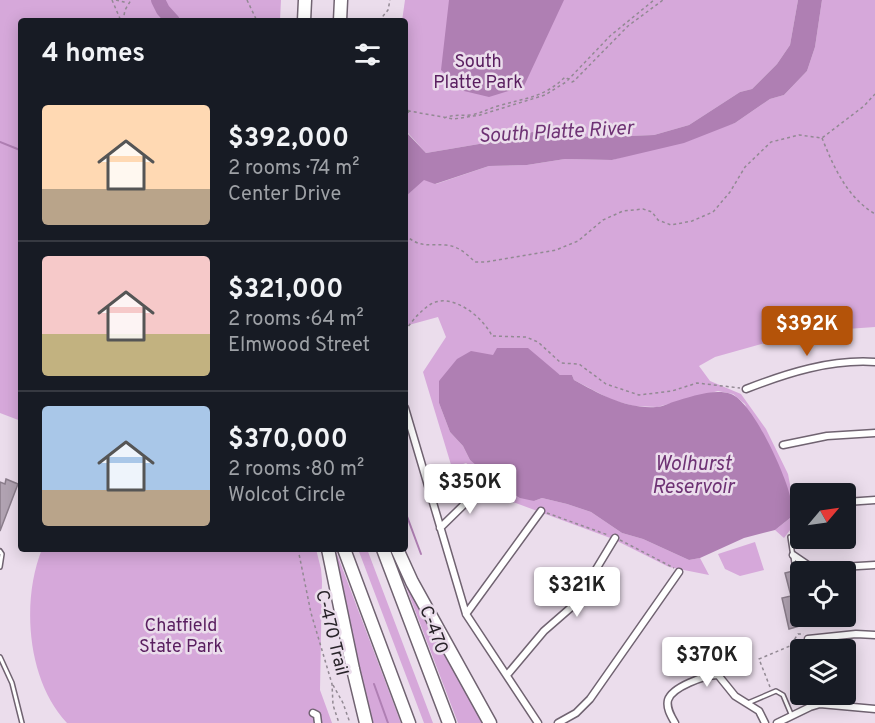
<!DOCTYPE html>
<html lang="en">
<head>
<meta charset="utf-8">
<style>
	:root { --surface:#171b24; --page:#242831; --text:#f1f3f6; --muted:#9ea1a6; --line:#363941; --accent:#b45309 }
	body { margin:0; font-family:Overpass,sans-serif; background:var(--page); color:var(--text); height:100vh; display:flex; flex-direction:column; font-size:22px; white-space:nowrap }
	* { box-sizing:border-box; margin:0 }
	p { font-size:20px; color:var(--muted) }
	.icon { flex:none; width:33px; height:33px; fill:none; stroke:currentColor; stroke-width:2; stroke-linecap:round; stroke-linejoin:round }
	.map { position:relative; flex:1; overflow:hidden }
	.panel { position:absolute; left:18px; top:18px; width:390px; height:534px; display:flex; flex-direction:column; background:var(--surface); border-radius:6px; box-shadow:0 3px 15px #0003 }
	.panel>* { flex:none }
	.needle { width:39px; rotate:61deg }
	.controls { position:absolute; left:790px; top:483px; display:grid; gap:12px }
	.controls a { display:grid; place-items:center; width:66px; height:66px; border-radius:6px; background:var(--surface); box-shadow:0 3px 15px #0003; font-size:30px }
	.price { position:absolute; translate:-50% -51px; padding:0 14px; border-radius:6px; background:#fff; color:#222; font-size:20px; line-height:39px; filter:drop-shadow(0 2px 3px #0008) }
	.price::after { content:''; position:absolute; left:50%; top:36px; width:18px; height:14px; margin-left:-9px; background:inherit; clip-path:polygon(0 0,100% 0,50% 100%) }
	.price.on { background:var(--accent); color:#fff }
	ul { padding:0; list-style:none }
	li { display:flex; align-items:center; gap:18px; height:150px; padding:0 24px }
	li+li { border-top:2px solid var(--line) }
	li span { display:grid; place-items:center; flex:none; width:168px; height:120px; border-radius:6px; color:#555 }
	li>.icon { margin-inline-start:auto }
	span .icon { width:72px; height:72px; fill:#fffc; stroke-width:1 }
	li b { font-size:26px }
	h2 { display:flex; justify-content:space-between; align-items:center; height:72px; padding:0 24px; font-size:26px }
	.map>svg:first-child { display:block }
	.green { fill:#d6a8da }
	.water { fill:#af7fb3 }
	.lines { fill:none; stroke-linecap:round; stroke-linejoin:round }
	.stream { stroke:#af7fb3; stroke-width:2 }
	.river { stroke:#af7fb3; stroke-width:14 }
	.building { fill:#b1a3b2; stroke:#8a7d8b; stroke-width:1.5 }
	.service-casing { stroke:#706371; stroke-width:6 }
	.minor-casing { stroke:#706371; stroke-width:9 }
	.motorway-casing { stroke:#706371; stroke-width:15 }
	.path { stroke:#928993; stroke-width:1.5; stroke-dasharray:3 3; stroke-linecap:butt }
	.service { stroke:#fff; stroke-width:3 }
	.minor { stroke:#fff; stroke-width:6 }
	.motorway { stroke:#fff; stroke-width:12 }
	.labels { text-anchor:middle; dominant-baseline:central; stroke-width:5; stroke-linejoin:round; paint-order:stroke }
	.park-label { font-size:18px; fill:#591e5f; stroke:#ebddec }
	.street-label { font-size:18px; fill:#282329; stroke:#ebddec }
	.water-label { font-size:20px; font-style:italic; fill:#6e3274; stroke:#ebddec }
</style>
</head>
<body>
<div class="map">
<svg width="875" height="723" viewBox="0 0 875 723">
	<rect width="100%" height="100%" fill="#ebddec"/>
	<path class="green" d="M 0,0 L 281,0 L 280,21 L 21,21 L 21,421 L 0,413 Z
		M 405,0 L 798,0 L 790,45 L 777,64 L 752,89 L 740,92 L 689,125 L 654,135 L 629,136 L 609,135 L 579,137 L 532,132 L 515,138 L 426,153 L 408,133 L 405,137 L 405,21 L 402,21 Z
		M 822,0 L 875,0 L 875,327 L 804,332 L 715,357 L 699,366 L 710,381 L 741,394 L 766,429 L 788,474 L 797,521 L 784,538 L 775,530 L 790,518 L 745,404 L 733,394 L 718,391 L 657,407 L 634,406 L 612,400 L 574,380 L 572,375 L 560,375 L 547,366 L 493,356 L 439,381 L 439,403 L 450,432 L 463,446 L 470,460 L 534,501 L 542,498 L 567,504 L 591,512 L 622,533 L 643,539 L 689,560 L 700,558 L 709,575 L 669,567 L 613,539 L 513,502 L 485,476 L 466,463 L 452,468 L 423,372 L 446,337 L 438,317 L 405,326 L 405,197 L 424,179 L 436,184 L 489,166 L 527,165 L 565,159 L 612,160 L 735,123 L 770,99 L 784,95 L 807,71 L 815,47 Z
		M 755,542 L 764,570 L 740,576 L 725,569 L 718,554 Z
		M 42,549 L 316,549 L 321,569 L 322,581 L 320,690 L 332,723 L 67,723 C 27,681 21,601 42,549 Z
		M 333,549 L 335,549 L 401,723 L 372,723 Z
		M 358,549 L 367,549 L 433,723 L 424,723 Z
		M 402,570 L 484,723 L 458,723 L 400,571 Z"/>
	<path class="water" d="M 449,0 L 564,0 L 524,86 L 489,97 L 464,91 L 441,70 Z
		M 798,0 L 822,0 L 815,47 L 807,71 L 784,95 L 770,99 L 735,123 L 684,143 L 612,160 L 565,159 L 527,165 L 489,166 L 435,184 L 424,180 L 405,197 L 405,137 L 407,133 L 426,153 L 515,138 L 532,132 L 579,137 L 609,135 L 629,136 L 654,135 L 689,125 L 740,92 L 752,89 L 777,64 L 790,45 Z
		M 497,348 L 528,348 L 560,375 L 572,375 L 574,380 C 600,394 625,409 656,407 C 662,407 667,404 673,402 C 690,397 714,388 731,394 C 753,402 787,477 791,500 C 792,505 791,512 790,518 L 775,530 L 744,538 L 700,558 L 689,560 L 643,539 L 622,533 L 591,512 L 567,504 L 542,498 L 534,501 L 520,498 L 503,488 L 470,460 L 463,446 L 450,432 L 439,403 L 439,381 L 457,359 L 471,351 L 493,355 Z"/>
	<g class="lines">
		<path class="stream" d="M 0,142 L 20,150 L 21,153
			M 405,511 L 421,554
			M 374,684 L 388,723"/>
		<path class="river" d="M 158,0 L 163,10 L 173,21"/>
	</g>
	<path class="building" d="M 6,479 L 18,484 L 0,531 L 0,482 L 5,484 Z
		M 797,570 L 801,587 L 801,616 L 808,616 L 810,623 L 789,629 L 782,598 L 791,596 L 785,573 Z"/>
	<g class="lines">
		<g class="service-casing">
			<path id="service" d="M 396,21 L 397,21
				M 790,537 L 794,563
				M 0,551 L 2,554 L 0,567
				M 0,657 L 12,683 L 22,723
				M 748,703 L 776,691 L 783,695 L 791,714"/>
		</g>
		<g class="minor-casing">
			<path id="minor" d="M 746,389 C 787,373 831,359 875,362
				M 405,408 L 466,614 L 538,723
				M 783,445 L 827,436 L 875,433
				M 846,502 L 875,500
				M 440,528 L 483,486
				M 793,555 L 818,572
				M 818,572 L 841,567 L 875,565
				M 466,614 L 541,511
				M 808,639 L 856,634 L 875,635
				M 507,675 L 544,631 L 575,604 L 615,538
				M 313,713 L 317,715 L 318,723
				M 558,723 L 576,713 L 590,699 L 679,572
				M 675,723 C 671,716 666,708 668,700 C 672,687 705,675 718,675 L 735,696 L 759,711 L 765,723
				M 777,723 L 810,707 L 820,704 L 875,709"/>
		</g>
		<g class="motorway-casing">
			<path id="motorway" d="M 304,21 L 305,0
				M 340,21 L 341,0
				M 328,549 L 353,669 L 366,723
				M 344,549 L 409,723
				M 383,549 L 449,723
				M 397,549 L 412,582 L 490,723"/>
		</g>
		<path class="path" d="M 112,0 L 121,21
			M 116,0 L 124,2 L 127,0
			M 247,0 L 257,21
			M 123,21 L 125,10 L 131,0
			M 379,21 L 388,10 L 390,0
			M 405,105 L 409,111 L 454,119 L 480,115 L 545,95 L 566,82 L 610,36 L 654,0
			M 405,118 L 409,111
			M 444,118 C 453,114 461,116 471,115 C 481,113 488,109 498,106 C 524,98 544,98 565,77 L 572,82 L 574,81 L 628,26 L 663,0
			M 822,138 C 834,168 847,197 875,214
			M 405,235 C 420,248 428,244 446,245 C 458,246 467,254 475,262 L 485,262 L 556,250 L 578,241 L 603,220 L 623,211 L 643,209 L 652,212 L 658,220 L 671,225 L 692,221 L 713,212 L 730,192 L 745,167 L 771,142 L 799,135 L 822,138 L 864,106 L 875,94
			M 405,245 L 407,279 L 405,284
			M 405,331 C 412,321 420,311 431,304 C 452,292 483,317 492,336 L 526,337 L 538,342 L 561,363 L 579,364 L 606,384 L 639,395 L 672,391 L 697,383 L 740,388
			M 547,513 L 608,535
			M 620,540 L 674,568
			M 298,549 L 311,613 L 332,684 L 333,705 L 339,723
			M 333,685 L 343,703 L 350,723
			M 770,687 L 759,659 L 790,646 L 798,634 L 804,634"/>
		<use href="#service" class="service"/>
		<use href="#minor" class="minor"/>
		<use href="#motorway" class="motorway"/>
	</g>
	<g class="labels">
		<g class="park-label">
			<text x="478" y="62">South<tspan x="478" dy="21">Platte Park</tspan></text>
			<text x="181" y="626">Chatfield<tspan x="181" dy="21">State Park</tspan></text>
		</g>
		<g class="street-label">
			<text transform="translate(433 630) rotate(69)">C-470</text>
			<text transform="translate(331 633) rotate(76)">C-470 Trail</text>
		</g>
		<g class="water-label">
			<text transform="translate(556 133) rotate(-3)">South Platte River</text>
			<text x="693" y="465">Wolhurst<tspan x="693" dy="23">Reservoir</tspan></text>
		</g>
	</g>
</svg>
<div class="controls">
<a><svg class="needle" viewBox="-14 -14 28 28"><path d="M0-13l5 13h-10z" fill="#e53935"/><path d="M0 13l5-13h-10z" fill="#9ea1a6"/></svg></a>
<a><svg class="icon" aria-label="locate" viewBox="0 0 24 24"><circle cx="12" cy="12" r="6"/><path d="M12 2v4M12 18v4M2 12h4M18 12h4"/></svg></a>
<a><svg class="icon" aria-label="layers" viewBox="0 0 24 24"><path d="M12 4l9 5-9 5-9-5zM3 14l9 5 9-5"/></svg></a>
</div>
<b class="price on" style="left:807px;top:357px">$392K</b>
<b class="price" style="left:470px;top:515px">$350K</b>
<b class="price" style="left:577px;top:618px">$321K</b>
<b class="price" style="left:707px;top:688px">$370K</b>
<section class="panel">
<h2>4 homes<svg class="icon" aria-label="filters" viewBox="0 0 24 24"><path d="M4 7h16M4 17h16"/><circle cx="9" cy="7" r="2"/><circle cx="15" cy="17" r="2"/></svg></h2>
<ul>
<li><span style="background:linear-gradient(#ffd9b3 70%,#b9a48a 0)"><svg class="icon" aria-label="home" viewBox="0 0 24 24"><path d="M3 11l9-7 9 7M6 9v11h12V9"/></svg></span><div><b>$392,000</b><p>2 rooms · 74 m²</p><p>Center Drive</p></div></li>
<li><span style="background:linear-gradient(#f6c9c9 65%,#c2b280 0)"><svg class="icon" aria-label="home" viewBox="0 0 24 24"><path d="M3 11l9-7 9 7M6 9v11h12V9"/></svg></span><div><b>$321,000</b><p>2 rooms · 64 m²</p><p>Elmwood Street</p></div></li>
<li><span style="background:linear-gradient(#a9c7e8 70%,#b9a48a 0)"><svg class="icon" aria-label="home" viewBox="0 0 24 24"><path d="M3 11l9-7 9 7M6 9v11h12V9"/></svg></span><div><b>$370,000</b><p>2 rooms · 80 m²</p><p>Wolcot Circle</p></div></li>
</ul>
</section>
</div>
</body>
</html>
